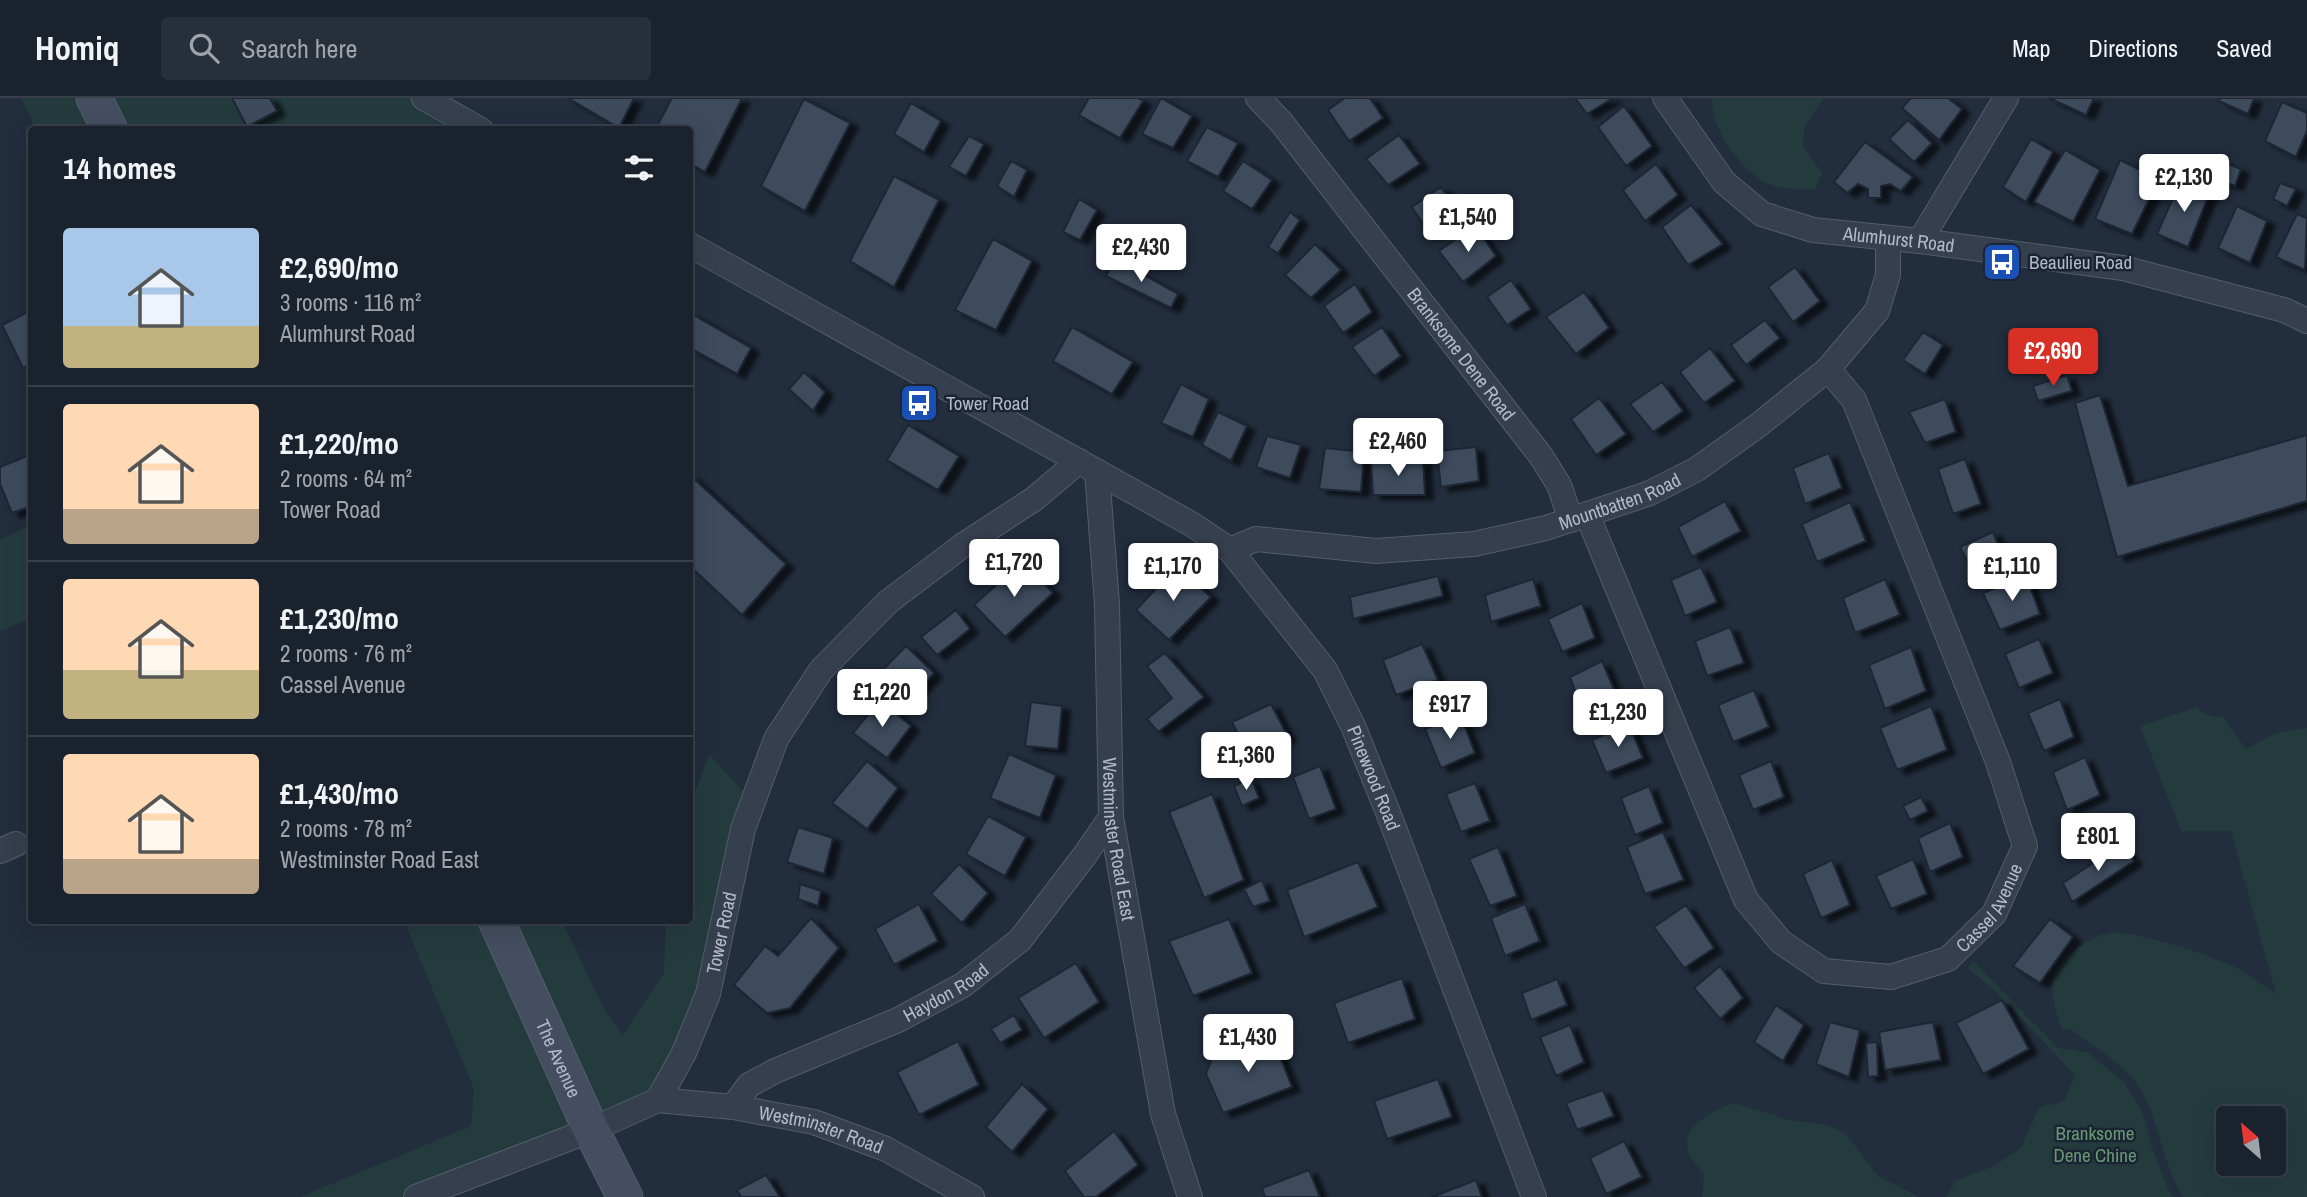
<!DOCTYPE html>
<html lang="en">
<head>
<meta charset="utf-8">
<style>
	:root { --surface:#1a222e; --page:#272f3a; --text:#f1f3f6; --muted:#9fa4aa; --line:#383f4a; --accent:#d93025 }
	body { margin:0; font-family:"Archivo Narrow",sans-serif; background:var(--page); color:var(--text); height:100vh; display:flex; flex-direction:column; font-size:26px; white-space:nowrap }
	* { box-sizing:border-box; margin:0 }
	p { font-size:23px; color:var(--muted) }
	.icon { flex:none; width:38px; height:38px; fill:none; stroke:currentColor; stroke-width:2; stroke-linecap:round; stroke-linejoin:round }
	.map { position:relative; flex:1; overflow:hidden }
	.sheet { position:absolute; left:28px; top:28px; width:665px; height:798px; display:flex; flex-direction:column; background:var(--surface); border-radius:7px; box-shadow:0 7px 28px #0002,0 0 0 2px var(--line) }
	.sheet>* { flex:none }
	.needle { width:46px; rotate:332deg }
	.buttons { position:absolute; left:2216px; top:1008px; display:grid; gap:14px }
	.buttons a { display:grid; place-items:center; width:70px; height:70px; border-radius:7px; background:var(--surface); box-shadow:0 7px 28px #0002,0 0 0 2px var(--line); font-size:35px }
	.price { position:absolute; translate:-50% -60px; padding:0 16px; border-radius:7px; background:#fff; color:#222; font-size:23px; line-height:46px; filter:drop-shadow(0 2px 4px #0008) }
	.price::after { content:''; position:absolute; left:50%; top:42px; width:21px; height:16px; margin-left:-10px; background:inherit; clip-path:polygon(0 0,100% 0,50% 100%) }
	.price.active { background:var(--accent); color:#fff }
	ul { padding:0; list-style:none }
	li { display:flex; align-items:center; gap:21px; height:175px; padding:0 35px }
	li+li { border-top:2px solid var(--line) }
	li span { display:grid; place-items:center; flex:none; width:196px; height:140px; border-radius:7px; color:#555 }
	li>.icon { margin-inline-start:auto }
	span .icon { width:84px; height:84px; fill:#fffc; stroke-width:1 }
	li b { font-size:30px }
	h2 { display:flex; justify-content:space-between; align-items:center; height:84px; padding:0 35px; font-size:30px }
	header { display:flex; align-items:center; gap:42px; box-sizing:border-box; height:98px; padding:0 35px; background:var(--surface); border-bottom:2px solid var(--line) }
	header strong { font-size:33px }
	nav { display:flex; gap:38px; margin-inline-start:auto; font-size:24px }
	.search { width:490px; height:63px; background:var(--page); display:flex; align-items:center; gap:18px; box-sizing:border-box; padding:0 24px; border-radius:7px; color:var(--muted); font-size:26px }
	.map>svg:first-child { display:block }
	.green { fill:#243b3e; fill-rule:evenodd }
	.building { fill:#3e4b5d; stroke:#1d2634; stroke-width:2; filter:url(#shadow) }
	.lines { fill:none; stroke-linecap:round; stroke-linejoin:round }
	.street-casing { stroke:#545d6b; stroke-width:26 }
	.secondary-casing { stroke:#545d6b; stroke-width:37 }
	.street { stroke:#363f4d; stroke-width:24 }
	.secondary { stroke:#444e60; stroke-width:35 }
	.labels { text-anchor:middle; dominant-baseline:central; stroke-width:5; stroke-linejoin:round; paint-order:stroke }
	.street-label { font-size:19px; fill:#b2bac9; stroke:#1b2432 }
	.poi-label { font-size:19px; fill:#b2bac9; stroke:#1b2432; text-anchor:start }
	.park-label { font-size:19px; fill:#689b75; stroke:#1b2432 }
</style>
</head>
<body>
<header>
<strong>Homiq</strong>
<div class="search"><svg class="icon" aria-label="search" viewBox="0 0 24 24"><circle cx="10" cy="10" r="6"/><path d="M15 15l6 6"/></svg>Search here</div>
<nav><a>Map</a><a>Directions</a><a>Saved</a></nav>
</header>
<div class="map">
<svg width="2307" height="1099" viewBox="0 0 2307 1099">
	<defs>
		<filter id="shadow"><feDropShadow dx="8" dy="4.5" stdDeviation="2" flood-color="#0009"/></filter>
	</defs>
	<rect width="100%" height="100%" fill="#222d3d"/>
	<path class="green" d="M 21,0 L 424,0 L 481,31 L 36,31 Z
		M 1712,0 L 1824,0 L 1805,28 L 1803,48 L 1822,75 L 1815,91 C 1802,91 1784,92 1771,87 C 1742,75 1710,31 1712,0 Z
		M 31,426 L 31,520 L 0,533 L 0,442 Z
		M 2196,609 L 2207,617 L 2223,619 L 2246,651 L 2275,635 L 2307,630 L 2307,1099 L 2183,1099 C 2162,1065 2160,1023 2139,989 C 2124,965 2091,948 2069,930 L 2062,933 C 2052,898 2042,880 2075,852 C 2084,845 2097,837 2108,835 C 2130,830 2220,860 2241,872 C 2253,879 2264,889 2276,896 L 2231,733 L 2181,733 L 2140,628 ZM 2228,1020 L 2273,1020 L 2273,1066 L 2228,1066 Z
		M 709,657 L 753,703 L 723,827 L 658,1002 L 416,1099 L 300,1099 L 471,1028 L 474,991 L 404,823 L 562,823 L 604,911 L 623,937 L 664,875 L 666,823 L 690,822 L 690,708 Z
		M 1973,863 L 2058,950 L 2087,954 L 2124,984 L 2142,1013 L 2152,1050 L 2169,1093 L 2174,1099 L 1946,1099 L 1955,1083 L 1994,1068 L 2020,1051 L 2038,1011 L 2046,1007 L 2057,1006 L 2065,1001 L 2075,977 L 1998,896 L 1968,870 Z
		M 1734,1005 L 1789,1022 L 1829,1027 L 1846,1036 L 1878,1078 L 1919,1099 L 1702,1099 L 1704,1076 C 1698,1069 1691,1062 1688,1053 C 1680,1028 1716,1011 1734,1005 Z"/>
	<path class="building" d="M 232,0 L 270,0 L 277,13 L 247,29 Z
		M 568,0 L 634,0 L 619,30 Z
		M 672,0 L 742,0 L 705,74 L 690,66 L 690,32 L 655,32 Z
		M 1089,0 L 1138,0 L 1143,3 L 1120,40 L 1079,17 Z
		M 1161,0 L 1192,18 L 1173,50 L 1142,36 Z
		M 1345,0 L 1370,0 L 1383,20 L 1349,43 L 1328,12 Z
		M 1575,0 L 1613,0 L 1587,16 Z
		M 1911,0 L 1948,0 L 1962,11 L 1939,42 L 1902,10 Z
		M 2049,0 L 2094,0 L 2086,17 Z
		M 2220,0 L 2254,0 L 2248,16 L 2219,3 Z
		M 804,1 L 850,25 L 805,113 L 761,88 Z
		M 2282,4 L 2307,15 L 2307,33 L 2296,59 L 2265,43 Z
		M 911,5 L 941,23 L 924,54 L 894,36 Z
		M 1624,8 L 1652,48 L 1626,68 L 1598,29 Z
		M 1908,22 L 1932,45 L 1914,64 L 1889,41 Z
		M 1207,29 L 1238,45 L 1218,79 L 1187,63 Z
		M 1399,37 L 1420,66 L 1388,87 L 1366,61 Z
		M 969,38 L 984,46 L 966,78 L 949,69 Z
		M 2031,41 L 2053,54 L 2026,104 L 2003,89 Z
		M 1865,44 L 1913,79 L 1901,93 L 1890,86 L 1881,88 L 1881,100 L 1868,100 L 1868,91 L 1858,86 L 1847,95 L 1834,84 Z
		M 2065,52 L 2100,72 L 2073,124 L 2034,104 Z
		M 2120,62 L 2159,81 L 2132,136 L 2095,121 Z
		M 2217,62 L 2241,71 L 2235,88 L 2210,79 Z
		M 1011,63 L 1027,72 L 1014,99 L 997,88 Z
		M 1243,63 L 1272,82 L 1252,111 L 1223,93 Z
		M 1656,66 L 1678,97 L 1645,123 L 1623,92 Z
		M 894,78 L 939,102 L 894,189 L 850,163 Z
		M 2181,82 L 2210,94 L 2188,149 L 2157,136 Z
		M 2280,85 L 2296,91 L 2287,108 L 2273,101 Z
		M 1441,89 L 1460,115 L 1430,136 L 1412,109 Z
		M 1079,101 L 1097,112 L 1080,142 L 1063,134 Z
		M 1691,107 L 1723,146 L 1688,167 L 1662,129 Z
		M 2237,108 L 2267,123 L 2250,165 L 2218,150 Z
		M 1290,114 L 1300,122 L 1278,155 L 1268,149 Z
		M 2297,116 L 2307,120 L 2305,172 L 2276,159 Z
		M 1475,128 L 1496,158 L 1463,184 L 1439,153 Z
		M 993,141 L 1032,163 L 996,232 L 955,212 Z
		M 1315,146 L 1341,172 L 1311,200 L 1285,177 Z
		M 1115,161 L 1178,196 L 1171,210 L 1106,178 Z
		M 1795,169 L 1820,203 L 1793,224 L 1768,189 Z
		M 1511,182 L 1531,211 L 1507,227 L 1487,199 Z
		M 1355,186 L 1372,214 L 1343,235 L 1324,208 Z
		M 1584,194 L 1609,230 L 1576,256 L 1546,219 Z
		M 32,212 L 32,265 L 23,270 L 2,227 Z
		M 690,215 L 751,250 L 737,276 L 690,250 Z
		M 1765,222 L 1780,240 L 1746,267 L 1731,247 Z
		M 1072,229 L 1133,264 L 1112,296 L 1053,263 Z
		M 1382,229 L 1401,258 L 1374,278 L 1352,249 Z
		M 1923,234 L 1943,247 L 1925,276 L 1903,262 Z
		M 1710,250 L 1735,283 L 1704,305 L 1680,274 Z
		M 804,274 L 825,294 L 813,313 L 789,291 Z
		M 2067,277 L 2072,293 L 2038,303 L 2033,288 Z
		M 1662,284 L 1683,313 L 1653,334 L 1630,306 Z
		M 1181,286 L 1209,301 L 1193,339 L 1161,325 Z
		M 2100,297 L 2128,388 L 2307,337 L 2307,403 L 2117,459 L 2075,305 Z
		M 1599,300 L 1626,336 L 1596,357 L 1571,321 Z
		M 1945,301 L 1956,334 L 1925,345 L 1909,314 Z
		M 1218,314 L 1247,328 L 1231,363 L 1202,347 Z
		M 908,327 L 959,358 L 938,392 L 887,362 Z
		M 1267,338 L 1301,347 L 1290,380 L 1256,369 Z
		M 1476,349 L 1479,383 L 1441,389 L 1437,353 Z
		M 1325,350 L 1364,354 L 1361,394 L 1319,391 Z
		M 1829,355 L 1842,390 L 1805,406 L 1793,370 Z
		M 32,356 L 32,408 L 12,415 L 0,386 L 0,369 Z
		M 1965,361 L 1981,406 L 1953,416 L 1938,371 Z
		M 1423,362 L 1425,397 L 1373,397 L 1371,364 Z
		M 690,377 L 786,466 L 742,517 L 690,468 Z
		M 1725,403 L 1741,433 L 1692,459 L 1678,429 Z
		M 1850,404 L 1866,443 L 1817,464 L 1802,426 Z
		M 1993,434 L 2005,463 L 1974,477 L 1960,449 Z
		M 1023,463 L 1053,495 L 1005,539 L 974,507 Z
		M 1176,469 L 1211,499 L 1169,542 L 1136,512 Z
		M 1701,469 L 1717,504 L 1685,518 L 1671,482 Z
		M 1438,478 L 1443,498 L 1353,521 L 1350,499 Z
		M 2026,478 L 2040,516 L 2000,532 L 1983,495 Z
		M 1533,481 L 1541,508 L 1491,524 L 1485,497 Z
		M 1885,481 L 1900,517 L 1855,535 L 1843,500 Z
		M 1582,505 L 1595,540 L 1562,554 L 1548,521 Z
		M 956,512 L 970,531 L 937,557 L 921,539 Z
		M 1730,529 L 1744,565 L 1707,578 L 1695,543 Z
		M 2039,541 L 2053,575 L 2019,590 L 2005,556 Z
		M 1422,546 L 1438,582 L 1396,597 L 1383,562 Z
		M 906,548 L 934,575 L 910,602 L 879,576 Z
		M 1911,549 L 1926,593 L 1885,611 L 1869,567 Z
		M 1165,555 L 1204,599 L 1158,634 L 1147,621 L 1172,600 L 1147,568 Z
		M 1602,563 L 1618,601 L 1584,617 L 1570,579 Z
		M 1754,592 L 1769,629 L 1733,644 L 1718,607 Z
		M 2060,601 L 2074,639 L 2044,653 L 2028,615 Z
		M 880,602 L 911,628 L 887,660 L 853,635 Z
		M 1031,604 L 1062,608 L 1058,651 L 1025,648 Z
		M 1271,606 L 1288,639 L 1248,657 L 1232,624 Z
		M 1931,608 L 1947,652 L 1897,672 L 1880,630 Z
		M 1460,616 L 1475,655 L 1441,670 L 1425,631 Z
		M 1629,626 L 1643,660 L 1606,675 L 1592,642 Z
		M 1009,656 L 1056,677 L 1040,720 L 990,700 Z
		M 2085,659 L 2100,697 L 2067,712 L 2053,674 Z
		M 867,663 L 898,690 L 867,731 L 832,705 Z
		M 1771,663 L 1784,699 L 1753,712 L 1739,677 Z
		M 1320,668 L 1336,711 L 1309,721 L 1293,679 Z
		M 1251,680 L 1259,700 L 1242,708 L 1234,688 Z
		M 1475,685 L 1490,723 L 1461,734 L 1446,696 Z
		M 1649,688 L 1663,725 L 1635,737 L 1621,700 Z
		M 1212,696 L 1244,782 L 1204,800 L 1169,714 Z
		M 1921,699 L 1928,713 L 1910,722 L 1903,708 Z
		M 988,718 L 1026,739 L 1005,778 L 966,756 Z
		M 1950,725 L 1963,759 L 1930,774 L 1918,740 Z
		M 798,729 L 833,740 L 824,776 L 787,764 Z
		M 1663,734 L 1684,782 L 1645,796 L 1627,749 Z
		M 2122,746 L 2134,763 L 2072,804 L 2063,785 Z
		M 1498,749 L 1517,798 L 1490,808 L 1469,761 Z
		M 1913,761 L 1927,796 L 1891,811 L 1876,778 Z
		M 1832,762 L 1850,807 L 1821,820 L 1803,776 Z
		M 1358,764 L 1378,809 L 1304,839 L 1287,792 Z
		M 959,766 L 988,795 L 962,825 L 931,796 Z
		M 1262,782 L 1270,803 L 1253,809 L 1244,791 Z
		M 800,786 L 821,793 L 818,808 L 798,801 Z
		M 919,806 L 938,843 L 894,867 L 875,831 Z
		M 1525,806 L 1540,843 L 1505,858 L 1491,820 Z
		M 1686,807 L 1714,850 L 1684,870 L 1654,829 Z
		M 811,820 L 839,850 L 790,910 L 767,915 L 734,887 L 765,848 L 778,858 Z
		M 1229,821 L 1252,875 L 1193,898 L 1169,843 Z
		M 2050,821 L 2073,839 L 2040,885 L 2013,868 Z
		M 1076,865 L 1099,904 L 1044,940 L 1018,900 Z
		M 1720,868 L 1743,900 L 1720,921 L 1694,890 Z
		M 1402,880 L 1415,921 L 1348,945 L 1334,905 Z
		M 1557,881 L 1567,907 L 1531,922 L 1522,895 Z
		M 2002,902 L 2029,951 L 1983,976 L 1956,925 Z
		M 1776,907 L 1804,927 L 1783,963 L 1754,944 Z
		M 1014,917 L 1022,932 L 1000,945 L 991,931 Z
		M 1830,924 L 1860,932 L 1849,979 L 1816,966 Z
		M 1933,924 L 1941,962 L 1885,972 L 1879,934 Z
		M 1570,927 L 1584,964 L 1556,978 L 1540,939 Z
		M 1271,936 L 1292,989 L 1223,1015 L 1206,976 L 1212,960 Z
		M 958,943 L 979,987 L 919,1017 L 897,974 Z
		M 1877,944 L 1878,978 L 1868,979 L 1866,945 Z
		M 1438,981 L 1452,1019 L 1387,1041 L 1374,1003 Z
		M 1022,986 L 1048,1011 L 1012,1054 L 986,1029 Z
		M 1603,992 L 1614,1018 L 1577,1032 L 1566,1005 Z
		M 1114,1033 L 1138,1067 L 1096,1099 L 1084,1099 L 1065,1073 Z
		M 1624,1043 L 1642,1079 L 1606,1096 L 1590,1060 Z
		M 1309,1072 L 1320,1099 L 1265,1099 L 1262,1090 Z
		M 766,1077 L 780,1099 L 741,1099 L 737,1092 Z
		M 1476,1082 L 1482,1099 L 1432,1099 Z"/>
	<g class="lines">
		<g class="street-casing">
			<g id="street">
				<path d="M 424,0 L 481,32"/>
				<path id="s1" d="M 1258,0 L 1281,24 L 1541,358 L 1559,387 L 1571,422"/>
				<path id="s2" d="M 1665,0 L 1724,84 L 1762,116 L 1813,132 L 1920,143 L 2123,170 L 2284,212 L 2307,223"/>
				<path d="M 1920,143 L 2006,0"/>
				<path id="s3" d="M 690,147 L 1193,427 L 1230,452 L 1325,572 L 1353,628 L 1389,717 L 1534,1099"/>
				<path id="s4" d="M 1097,374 L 1107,506 L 1111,719 L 1163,1016 L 1190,1099"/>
				<path id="s5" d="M 1587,416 L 1746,802 L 1781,844 L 1824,873 L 1891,879 L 1948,861 L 1994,816 L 2025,748 L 1998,664 L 1854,302 L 1828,271"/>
				<path id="s6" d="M 1230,452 L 1256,441 L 1376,453 L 1474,446 L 1546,430 L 1650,395 L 1697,371 L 1756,329 L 1828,271 L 1877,213 L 1888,177 L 1888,140"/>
				<path d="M 0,753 L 16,746"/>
				<path id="s7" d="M 658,1002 L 684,955 L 708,896 L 743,731 L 776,641 L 821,572 L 888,504 L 962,448 L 1034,401 L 1079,363"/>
				<path id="s8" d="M 733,1009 L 749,987 L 775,973 L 898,922 L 963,887 L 1020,842 L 1085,757 L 1111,719"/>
				<path id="s9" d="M 416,1099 L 591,1032 L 658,1002 L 733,1009 L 814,1024 L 886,1051 L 972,1099"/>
			</g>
		</g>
		<g class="secondary-casing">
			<g id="secondary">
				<path d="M 94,0 L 110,32"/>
				<path id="s10" d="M 496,822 L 591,1032 L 625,1099"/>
			</g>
		</g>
		<use href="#street" class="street"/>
		<use href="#secondary" class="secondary"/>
	</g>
	<defs>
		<g id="bus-square" transform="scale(2.0125)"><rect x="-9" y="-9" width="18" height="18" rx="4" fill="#1a4fb4" stroke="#1b2432"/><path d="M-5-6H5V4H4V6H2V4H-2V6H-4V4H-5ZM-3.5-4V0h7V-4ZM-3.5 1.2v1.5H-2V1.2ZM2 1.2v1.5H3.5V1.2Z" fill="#fff"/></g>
	</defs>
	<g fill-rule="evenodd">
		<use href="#bus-square" x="2002" y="164"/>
		<use href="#bus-square" x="919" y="305"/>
	</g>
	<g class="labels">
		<g class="street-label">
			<text stroke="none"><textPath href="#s2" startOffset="292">Alumhurst Road</textPath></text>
			<text stroke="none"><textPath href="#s1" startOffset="327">Branksome Dene Road</textPath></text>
			<text stroke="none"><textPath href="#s6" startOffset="399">Mountbatten Road</textPath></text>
			<text stroke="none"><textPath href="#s3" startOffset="892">Pinewood Road</textPath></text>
			<text stroke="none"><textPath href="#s4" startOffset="368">Westminster Road East</textPath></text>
			<text stroke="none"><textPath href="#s5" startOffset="718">Cassel Avenue</textPath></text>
			<text stroke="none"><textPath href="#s7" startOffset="180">Tower Road</textPath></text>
			<text stroke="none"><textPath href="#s8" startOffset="245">Haydon Road</textPath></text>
			<text stroke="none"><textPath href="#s10" startOffset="152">The Avenue</textPath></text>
			<text stroke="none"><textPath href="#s9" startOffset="427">Westminster Road</textPath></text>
		</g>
		<g class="poi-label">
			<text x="2029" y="164">Beaulieu Road</text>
			<text x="946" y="305">Tower Road</text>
		</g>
		<g class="park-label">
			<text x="2095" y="1035">Branksome<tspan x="2095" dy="22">Dene Chine</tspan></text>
		</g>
	</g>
</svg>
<div class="buttons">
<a><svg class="needle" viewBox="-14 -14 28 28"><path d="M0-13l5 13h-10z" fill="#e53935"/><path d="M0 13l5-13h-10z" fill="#9fa4aa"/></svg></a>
</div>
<b class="price" style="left:2184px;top:116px">£2,130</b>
<b class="price" style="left:1468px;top:156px">£1,540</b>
<b class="price" style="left:1141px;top:186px">£2,430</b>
<b class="price active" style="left:2053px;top:290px">£2,690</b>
<b class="price" style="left:1398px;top:380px">£2,460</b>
<b class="price" style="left:1014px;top:501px">£1,720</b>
<b class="price" style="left:1173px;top:505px">£1,170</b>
<b class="price" style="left:2012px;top:505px">£1,110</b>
<b class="price" style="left:882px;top:631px">£1,220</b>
<b class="price" style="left:1450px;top:643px">£917</b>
<b class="price" style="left:1618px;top:651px">£1,230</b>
<b class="price" style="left:1246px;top:694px">£1,360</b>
<b class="price" style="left:2098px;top:775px">£801</b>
<b class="price" style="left:1248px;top:976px">£1,430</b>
<section class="sheet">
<h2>14 homes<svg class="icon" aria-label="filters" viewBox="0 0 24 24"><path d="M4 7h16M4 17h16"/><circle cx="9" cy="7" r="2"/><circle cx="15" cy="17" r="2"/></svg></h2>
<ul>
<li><span style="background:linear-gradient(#a9c7e8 70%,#c2b280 0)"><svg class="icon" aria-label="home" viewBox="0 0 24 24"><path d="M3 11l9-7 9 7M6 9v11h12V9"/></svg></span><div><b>£2,690/mo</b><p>3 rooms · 116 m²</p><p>Alumhurst Road</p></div></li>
<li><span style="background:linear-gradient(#ffd9b3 75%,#b9a48a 0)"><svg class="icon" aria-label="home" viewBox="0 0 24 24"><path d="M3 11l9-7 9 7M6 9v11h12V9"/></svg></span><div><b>£1,220/mo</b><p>2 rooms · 64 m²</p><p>Tower Road</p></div></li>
<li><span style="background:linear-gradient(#ffd9b3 65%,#c2b280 0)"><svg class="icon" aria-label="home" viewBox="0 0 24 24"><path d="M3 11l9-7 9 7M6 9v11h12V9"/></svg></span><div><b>£1,230/mo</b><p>2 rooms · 76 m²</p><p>Cassel Avenue</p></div></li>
<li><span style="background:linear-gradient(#ffd9b3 75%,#b9a48a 0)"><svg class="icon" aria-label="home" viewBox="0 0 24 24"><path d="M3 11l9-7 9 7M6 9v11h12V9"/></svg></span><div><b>£1,430/mo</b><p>2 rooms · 78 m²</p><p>Westminster Road East</p></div></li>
</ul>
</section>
</div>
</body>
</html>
